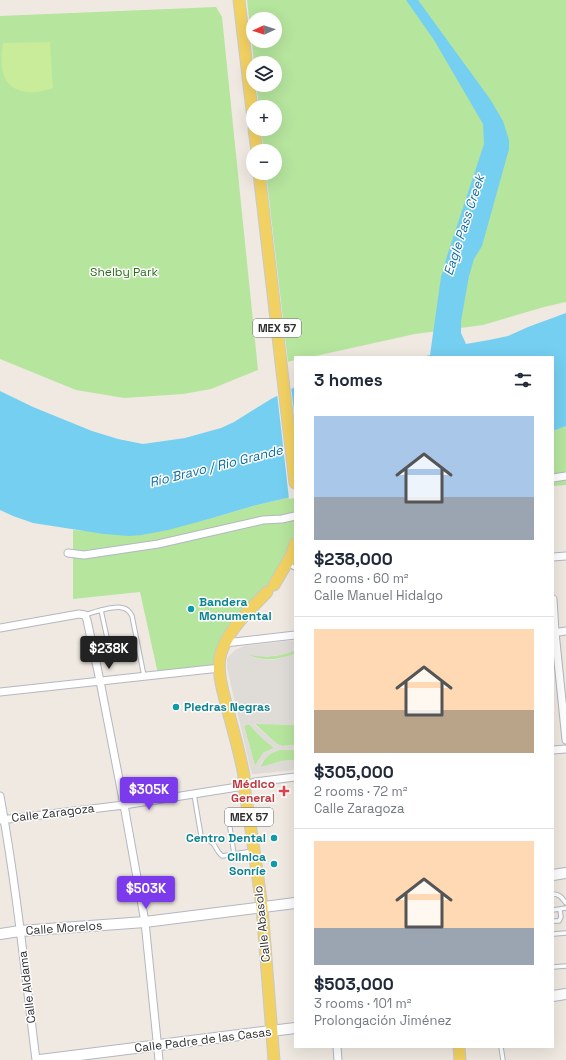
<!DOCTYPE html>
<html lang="en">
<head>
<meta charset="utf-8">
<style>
	:root { --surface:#fff; --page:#f6f6f7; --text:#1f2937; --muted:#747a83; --line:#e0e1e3; --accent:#7c3aed }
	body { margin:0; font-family:"Space Grotesk",sans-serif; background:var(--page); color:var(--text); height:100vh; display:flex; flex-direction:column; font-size:15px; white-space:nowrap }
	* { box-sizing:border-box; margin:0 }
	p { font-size:13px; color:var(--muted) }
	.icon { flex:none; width:22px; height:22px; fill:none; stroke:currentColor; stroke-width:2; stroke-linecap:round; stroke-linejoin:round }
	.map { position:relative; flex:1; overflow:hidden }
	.sheet { position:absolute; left:294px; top:356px; width:260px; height:692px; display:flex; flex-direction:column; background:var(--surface); border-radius:0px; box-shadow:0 4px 16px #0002 }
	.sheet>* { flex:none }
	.needle { width:26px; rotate:267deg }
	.tools { position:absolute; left:246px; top:12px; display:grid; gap:8px }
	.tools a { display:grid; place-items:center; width:36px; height:36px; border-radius:50%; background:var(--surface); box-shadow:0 4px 16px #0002; font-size:20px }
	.price { position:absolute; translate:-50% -34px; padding:0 9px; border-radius:4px; background:var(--accent); color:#fff; font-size:13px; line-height:26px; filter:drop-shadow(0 1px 2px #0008) }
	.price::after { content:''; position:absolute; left:50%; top:24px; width:12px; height:9px; margin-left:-6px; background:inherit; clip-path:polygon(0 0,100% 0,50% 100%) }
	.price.active { background:#222; color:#fff }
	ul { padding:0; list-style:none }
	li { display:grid; align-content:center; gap:8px; height:212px; padding:0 20px }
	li+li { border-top:1px solid var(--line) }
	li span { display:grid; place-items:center; height:124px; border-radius:0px; color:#555 }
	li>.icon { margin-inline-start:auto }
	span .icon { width:72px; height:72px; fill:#fffc; stroke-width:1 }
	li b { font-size:17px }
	h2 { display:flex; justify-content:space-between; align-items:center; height:48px; padding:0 20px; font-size:17px }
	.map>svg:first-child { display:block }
	.green { fill:#b6e59e; fill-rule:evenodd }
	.pitch { fill:#c9ec9a }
	.plaza { fill:#dfdcd8; fill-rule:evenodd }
	.water { fill:#75cff0 }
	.pier { fill:#efe9e1 }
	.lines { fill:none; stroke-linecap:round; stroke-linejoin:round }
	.lane-casing { stroke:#b4b7c1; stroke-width:5.5 }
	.street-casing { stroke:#b4b7c1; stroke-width:9 }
	.secondary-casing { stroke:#b4b7c1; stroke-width:12 }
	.primary-casing { stroke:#c9c9c9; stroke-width:13 }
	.lane { stroke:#fff; stroke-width:3.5 }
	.street { stroke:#fff; stroke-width:7 }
	.secondary { stroke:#fff; stroke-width:10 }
	.primary { stroke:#f2d163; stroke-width:11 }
	.culture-dot { fill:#0f9aa8; stroke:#fff; stroke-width:1.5 }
	.health-dot { fill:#e0444e; stroke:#fff; stroke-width:1.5 }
	.labels { text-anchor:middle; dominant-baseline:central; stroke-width:3; stroke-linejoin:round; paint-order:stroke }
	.shield { fill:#fff; stroke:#6d6d6d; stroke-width:1 }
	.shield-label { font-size:11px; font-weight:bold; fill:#2e2e2e }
	.park-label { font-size:12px; fill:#2c6e1b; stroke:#fff }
	.culture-label { font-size:12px; font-weight:bold; fill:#0d838f; stroke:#fff; text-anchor:start }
	.health-label { font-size:12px; font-weight:bold; fill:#be3a42; stroke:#fff; text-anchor:end }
	.street-label { font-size:12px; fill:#2e2e2e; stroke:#fff }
	.water-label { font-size:13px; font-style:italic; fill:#0d6fa3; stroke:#fff }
</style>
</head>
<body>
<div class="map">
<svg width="566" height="1060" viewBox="0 0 566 1060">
	<rect width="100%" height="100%" fill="#efe9e1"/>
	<path class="green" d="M 247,0 L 566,0 L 566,302 L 544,307 L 483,325 L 415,334 L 311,357 L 295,357 L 295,360 L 288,362 L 266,173 L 275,173 L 275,151 L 264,151 L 261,129 L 275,129 L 275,107 L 259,107 L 256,85 L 275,85 L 275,63 L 254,63 ZM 253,19 L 275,19 L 275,41 L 253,41 Z
		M 216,7 L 222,17 L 258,370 L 211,389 L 183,394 L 124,398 L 76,390 L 0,359 L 0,16 Z
		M 566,426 L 566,485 L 553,486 L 553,431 Z
		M 295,496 L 295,554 L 294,558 L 225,640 L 221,667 L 158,674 L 140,592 L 73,599 L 73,530 L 142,535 L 209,519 L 253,506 Z
		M 295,650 L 295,654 C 276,660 265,662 245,654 C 264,657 278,658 295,650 Z
		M 254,723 L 295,725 L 295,745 L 282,746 L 277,744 Z
		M 246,725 L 250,725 L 258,734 L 274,748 L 263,753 L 255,766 L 244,726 Z
		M 279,750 L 295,750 L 295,760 L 282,761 L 260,768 C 264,758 269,753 279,750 Z"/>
	<path class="pitch" d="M 50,42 L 53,88 C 43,91 32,94 22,91 C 0,86 0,62 3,43 Z"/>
	<path class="plaza" d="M 295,640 L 295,650 L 289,653 L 268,657 L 247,655 L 261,659 L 273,660 L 295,654 L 295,725 L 254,724 L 277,744 L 282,746 L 295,745 L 295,750 L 279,750 L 270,754 L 262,762 L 260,767 L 282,761 L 294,760 L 295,760 L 295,770 L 256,774 L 252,774 L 250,767 L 227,668 L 227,659 L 229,656 L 235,650 L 244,646 ZM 246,725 L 250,725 L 264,740 L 274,748 L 263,753 L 255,766 L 244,726 Z"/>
	<path class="water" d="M 406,0 L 418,0 L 490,99 L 503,121 L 509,140 L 509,149 L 482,246 L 474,259 L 469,276 L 461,321 L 461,333 L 466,344 L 489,340 L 508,336 L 528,327 L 566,313 L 566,426 L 553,431 L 553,357 L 421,357 L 430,355 L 441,277 L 447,256 L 484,144 L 483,124 L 434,40 Z
		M 295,387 L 295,496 L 253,506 L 209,519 L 168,530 L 142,535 L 129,536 L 104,534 L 33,523 L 13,516 L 0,510 L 0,391 L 33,407 L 92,431 L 118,439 L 143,444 L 185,438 L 221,428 L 234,422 L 271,399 Z"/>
	<path class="pier" d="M 291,386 L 295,420 L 295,498 L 289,499 L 277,393 Z"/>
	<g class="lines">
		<g class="lane-casing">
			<path id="lane" d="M 288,564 L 295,568
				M 101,610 L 109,647
				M 85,615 C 94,612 115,605 123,608 C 128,609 130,612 132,616 L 144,676
				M 194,794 L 201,836 L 202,838 C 219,843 212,847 222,856 L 253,851
				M 230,828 L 234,854
				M 553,894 C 560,894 562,898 566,903
				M 553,910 L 566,908
				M 553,921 L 559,921 L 561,917 L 560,910
				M 554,934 L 566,933
				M 553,967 L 566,966
				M 501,1047 L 503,1060"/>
		</g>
		<g class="street-casing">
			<path id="street" d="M 553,478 L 566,476
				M 68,553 L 84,555 L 158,544 L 263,520 L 282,519 L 295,516
				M 553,557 L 566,556
				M 553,599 L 555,632 L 566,740
				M 0,628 L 79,614 L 85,615 L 87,620 L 100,681 L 124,805 L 145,922 L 159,1060
				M 553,633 L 566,631
				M 225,643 L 295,635
				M 0,692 L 220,668
				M 553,750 L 566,749
				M 0,796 C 16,883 25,972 36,1060
				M 0,820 L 124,805 L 244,786 L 255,782 L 295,777
				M 337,1047 L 338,1060"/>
		</g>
		<g class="secondary-casing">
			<path id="secondary" d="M 553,875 L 566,873
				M 0,934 L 20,931 L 145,922 L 295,903
				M 553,996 L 566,994
				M 40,1060 L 295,1028"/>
		</g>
		<g class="primary-casing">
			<path id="primary" d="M 239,0 L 253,119
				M 254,129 L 257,151
				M 259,173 L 295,483
				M 274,585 L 291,556 L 295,544
				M 267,592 C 250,610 229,628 221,653 C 216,669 223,692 227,707 C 233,730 240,753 244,776 L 244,786 L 252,836 L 262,907 L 274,1060
				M 459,1047 L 460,1060"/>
		</g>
		<use href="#lane" class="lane"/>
		<use href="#street" class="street"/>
		<use href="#secondary" class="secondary"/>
		<use href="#primary" class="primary"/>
	</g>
	<g class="culture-dot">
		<circle cx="191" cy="609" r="4"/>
		<circle cx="176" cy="707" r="4"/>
		<circle cx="274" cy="838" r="4"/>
		<circle cx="274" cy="864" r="4"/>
	</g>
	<path class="health-dot" d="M282 785h4v4h4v4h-4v4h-4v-4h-4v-4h4z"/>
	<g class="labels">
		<g class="shield">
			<rect x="253" y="319" width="48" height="18" rx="3"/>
			<rect x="225" y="808" width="48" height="18" rx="3"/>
		</g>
		<g class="shield-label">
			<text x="277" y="328">MEX 57</text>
			<text x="249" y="817">MEX 57</text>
		</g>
		<g class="park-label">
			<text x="124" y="272">Shelby Park</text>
		</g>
		<g class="culture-label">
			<text x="199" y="602">Bandera<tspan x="199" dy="14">Monumental</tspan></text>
			<text x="184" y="707">Piedras Negras</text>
			<text x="266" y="838" text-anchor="end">Centro Dental</text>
			<text x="266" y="857" text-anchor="end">Clinica<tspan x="266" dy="14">Sonríe</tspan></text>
		</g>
		<g class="health-label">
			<text x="275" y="784">Médico<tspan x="275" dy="14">General</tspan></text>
		</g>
		<g class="street-label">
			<text transform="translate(53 813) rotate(-7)">Calle Zaragoza</text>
			<text transform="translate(262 924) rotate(-96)">Calle Abasolo</text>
			<text transform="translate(64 928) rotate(-4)">Calle Morelos</text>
			<text transform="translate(27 987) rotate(-97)">Calle Aldama</text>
			<text transform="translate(203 1040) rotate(-7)">Calle Padre de las Casas</text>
		</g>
		<g class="water-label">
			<text transform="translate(464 225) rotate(-72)">Eagle Pass Creek</text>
			<text transform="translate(216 466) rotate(-14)">Río Bravo / Rio Grande</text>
		</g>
	</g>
</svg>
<div class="tools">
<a><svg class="needle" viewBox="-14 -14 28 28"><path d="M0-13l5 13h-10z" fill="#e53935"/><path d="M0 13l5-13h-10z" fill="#747a83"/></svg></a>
<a><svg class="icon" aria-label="layers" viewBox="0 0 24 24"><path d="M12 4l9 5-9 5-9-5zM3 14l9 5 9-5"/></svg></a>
<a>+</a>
<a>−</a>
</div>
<b class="price active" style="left:109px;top:670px">$238K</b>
<b class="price" style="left:149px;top:811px">$305K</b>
<b class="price" style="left:146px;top:910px">$503K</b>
<section class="sheet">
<h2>3 homes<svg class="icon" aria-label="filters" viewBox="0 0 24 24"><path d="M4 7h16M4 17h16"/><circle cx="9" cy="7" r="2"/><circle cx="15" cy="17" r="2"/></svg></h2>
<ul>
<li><span style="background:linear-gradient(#a9c7e8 65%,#9aa5b1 0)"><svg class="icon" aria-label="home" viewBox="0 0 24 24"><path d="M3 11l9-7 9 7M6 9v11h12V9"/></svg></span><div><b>$238,000</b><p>2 rooms · 60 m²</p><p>Calle Manuel Hidalgo</p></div></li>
<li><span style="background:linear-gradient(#ffd9b3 65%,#b9a48a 0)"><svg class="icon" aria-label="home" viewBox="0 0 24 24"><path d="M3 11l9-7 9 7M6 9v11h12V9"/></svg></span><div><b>$305,000</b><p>2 rooms · 72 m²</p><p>Calle Zaragoza</p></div></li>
<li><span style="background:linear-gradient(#ffd9b3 70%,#9aa5b1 0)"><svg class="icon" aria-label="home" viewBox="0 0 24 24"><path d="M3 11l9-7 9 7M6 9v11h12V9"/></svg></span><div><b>$503,000</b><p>3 rooms · 101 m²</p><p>Prolongación Jiménez</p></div></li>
</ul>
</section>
</div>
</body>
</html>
